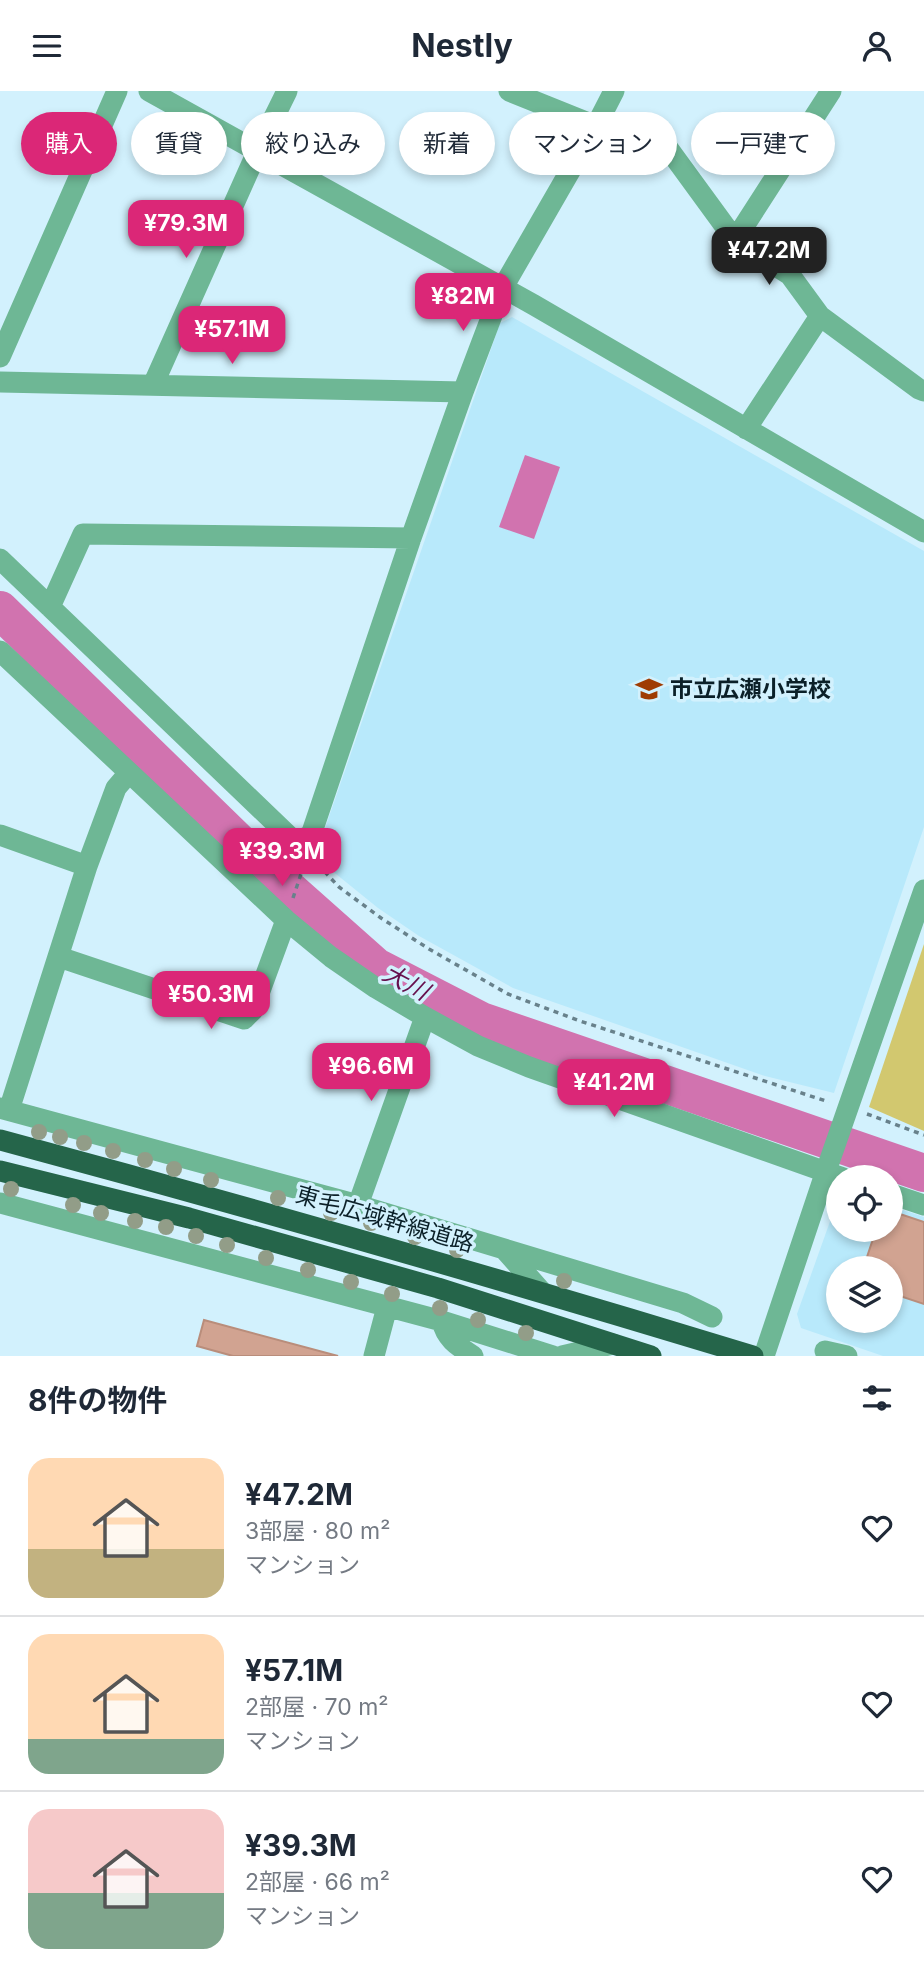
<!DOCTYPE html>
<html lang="ja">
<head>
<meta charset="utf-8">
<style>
	:root { --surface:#fff; --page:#f6f6f7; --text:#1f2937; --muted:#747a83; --line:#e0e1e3; --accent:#db2777 }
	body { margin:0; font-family:Inter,"Noto Sans JP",sans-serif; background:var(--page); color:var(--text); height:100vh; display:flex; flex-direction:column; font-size:26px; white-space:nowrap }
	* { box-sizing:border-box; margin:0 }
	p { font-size:23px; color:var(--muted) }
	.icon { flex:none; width:38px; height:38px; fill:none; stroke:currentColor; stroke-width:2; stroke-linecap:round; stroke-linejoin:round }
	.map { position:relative; height:1265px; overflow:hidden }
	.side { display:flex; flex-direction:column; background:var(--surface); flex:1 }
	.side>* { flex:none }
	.guide { position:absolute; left:21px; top:21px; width:882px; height:63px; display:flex; gap:14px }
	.tools { position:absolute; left:826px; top:1074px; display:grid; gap:14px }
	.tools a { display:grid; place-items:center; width:77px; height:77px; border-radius:50%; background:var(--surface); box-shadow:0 4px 10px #0003; font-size:35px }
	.price { position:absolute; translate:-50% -60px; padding:0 16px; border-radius:14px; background:var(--accent); color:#fff; font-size:23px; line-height:46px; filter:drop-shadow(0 2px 4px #0008) }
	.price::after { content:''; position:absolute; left:50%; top:42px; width:21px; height:16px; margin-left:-10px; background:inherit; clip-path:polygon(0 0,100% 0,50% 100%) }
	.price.on { background:#222; color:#fff }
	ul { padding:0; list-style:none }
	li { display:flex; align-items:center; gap:21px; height:175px; padding:0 28px }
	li+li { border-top:2px solid var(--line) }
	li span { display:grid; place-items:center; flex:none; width:196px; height:140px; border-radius:21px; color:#555 }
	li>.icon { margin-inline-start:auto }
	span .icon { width:84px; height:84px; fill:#fffc; stroke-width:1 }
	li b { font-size:30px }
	h2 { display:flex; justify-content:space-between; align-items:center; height:84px; padding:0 28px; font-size:30px }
	.chip { padding:0 24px; border-radius:32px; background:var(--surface); box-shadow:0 4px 10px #0003; font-size:24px; line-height:63px }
	.chip.on { background:var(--accent); color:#fff }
	header { display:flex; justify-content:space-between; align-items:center; height:91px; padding:0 28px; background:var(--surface); font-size:32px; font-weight:700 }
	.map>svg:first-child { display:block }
	.built { fill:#b8e9fb; fill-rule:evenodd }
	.green { fill:#d2c86f }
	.water { fill:#d173af }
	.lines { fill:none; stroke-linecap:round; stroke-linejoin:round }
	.river { stroke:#d173af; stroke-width:38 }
	.building { fill:#d1a391; stroke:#b98d7b; stroke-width:2 }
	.path { stroke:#68818b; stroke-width:3.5; stroke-dasharray:5 5; stroke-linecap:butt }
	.minor { stroke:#6eb795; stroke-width:21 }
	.highway { stroke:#25654a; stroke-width:21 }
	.tree { fill:#929d88 }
	.labels { text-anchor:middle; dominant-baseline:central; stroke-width:7; stroke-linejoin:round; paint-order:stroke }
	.poi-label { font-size:23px; font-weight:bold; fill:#0b2028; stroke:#d2f1fd; text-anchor:start }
	.street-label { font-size:23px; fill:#0b2028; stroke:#d2f1fd }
	.water-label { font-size:24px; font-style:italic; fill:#66104d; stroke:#d2f1fd }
</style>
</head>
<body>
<header><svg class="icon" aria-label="menu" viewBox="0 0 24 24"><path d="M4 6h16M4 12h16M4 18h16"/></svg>Nestly<svg class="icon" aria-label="person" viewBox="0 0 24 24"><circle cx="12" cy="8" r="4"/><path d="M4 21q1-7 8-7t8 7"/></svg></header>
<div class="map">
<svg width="924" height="1265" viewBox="0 0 924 1265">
	<rect width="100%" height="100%" fill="#d2f1fd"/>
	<path class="built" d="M 512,226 L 924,460 L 924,736 L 834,1002 L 765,985 L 513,897 L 419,845 L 378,817 L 315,766 L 500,232 Z
		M 838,1108 L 838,1139 L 891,1139 L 891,1115 L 924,1126 L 924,1265 L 883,1265 L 801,1237 L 797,1223 ZM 838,1178 L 891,1178 L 891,1230 L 838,1230 Z"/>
	<path class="green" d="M 924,853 L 924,1040 L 869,1016 Z"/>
	<path class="water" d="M 525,364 L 560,376 L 534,448 L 499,436 Z"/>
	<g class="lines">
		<path class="river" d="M 0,519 L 269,781 L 376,876 L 481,930 L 924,1082"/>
	</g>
	<path class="building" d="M 891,1120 L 924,1131 L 924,1213 L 891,1202 L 891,1178 L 863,1178 L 876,1139 L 891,1139 Z
		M 204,1229 L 338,1265 L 233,1265 L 197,1255 Z"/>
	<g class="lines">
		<path class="path" d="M 311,766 L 339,796 L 381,827 L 429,858 L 508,903 L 580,930 L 829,1011
			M 293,807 L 306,768
			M 867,1023 L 924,1044"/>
		<path class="minor" d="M 149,0 L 534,214 L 924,441
			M 509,0 L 596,35 L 662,49 L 735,149 L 831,0
			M 735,149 L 790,184 L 820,225 L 919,298 L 924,300
			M 0,266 L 117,0
			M 0,291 L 463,301
			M 153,294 L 257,61 L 287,0
			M 746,338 L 820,225
			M 0,468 L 291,747 L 301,749 L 311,744 L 411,447 L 463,301 L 502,198 L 596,35 L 614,0
			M 50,516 L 83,443 L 411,447
			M 0,560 L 286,829 L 331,866 L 376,897 L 425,926 L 478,955 L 529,976 L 843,1087
			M 0,744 L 87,775
			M 59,866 L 244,928 L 253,919 L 286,829
			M 0,1017 L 358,1114 L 683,1212 L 712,1226
			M 9,1019 L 87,775 L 116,697 L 128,683
			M 891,1103 L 924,1114
			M 0,1112 L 442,1230 L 553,1265
			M 358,1114 L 425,926
			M 505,1159 L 541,1200
			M 442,1230 C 446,1248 458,1255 473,1265
			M 825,1260 L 847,1265
			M 374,1265 L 387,1216
			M 562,1265 L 613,1253
			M 764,1265 L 826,1080 L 924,799"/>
		<path class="highway" d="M 0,1049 C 253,1117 504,1189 753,1265
			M 0,1080 L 189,1127 L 438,1197 L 651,1265"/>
	</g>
	<g class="tree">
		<circle cx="39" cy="1041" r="8"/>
		<circle cx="60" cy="1046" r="8"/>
		<circle cx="84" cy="1052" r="8"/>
		<circle cx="113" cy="1060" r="8"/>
		<circle cx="145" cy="1069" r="8"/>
		<circle cx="174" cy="1078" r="8"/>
		<circle cx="211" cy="1089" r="8"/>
		<circle cx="11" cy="1098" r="8"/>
		<circle cx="278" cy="1107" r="8"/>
		<circle cx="73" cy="1114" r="8"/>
		<circle cx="101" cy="1122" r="8"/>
		<circle cx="331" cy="1122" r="8"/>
		<circle cx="135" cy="1130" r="8"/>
		<circle cx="371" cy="1132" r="8"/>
		<circle cx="166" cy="1136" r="8"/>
		<circle cx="196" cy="1145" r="8"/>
		<circle cx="415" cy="1146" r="8"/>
		<circle cx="227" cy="1154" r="8"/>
		<circle cx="457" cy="1159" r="8"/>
		<circle cx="266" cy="1167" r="8"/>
		<circle cx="308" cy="1179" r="8"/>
		<circle cx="564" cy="1190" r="8"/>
		<circle cx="351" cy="1191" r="8"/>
		<circle cx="392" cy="1203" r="8"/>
		<circle cx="440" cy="1217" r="8"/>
		<circle cx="478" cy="1229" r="8"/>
		<circle cx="526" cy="1242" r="8"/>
	</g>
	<defs>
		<g id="school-bare" transform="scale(2.1)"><path d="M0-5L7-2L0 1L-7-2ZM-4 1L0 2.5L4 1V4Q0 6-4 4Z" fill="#9f3c03" stroke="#d2f1fd" stroke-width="2.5" paint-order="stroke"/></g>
	</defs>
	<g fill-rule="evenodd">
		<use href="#school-bare" x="649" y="598"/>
	</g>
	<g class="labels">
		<g class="poi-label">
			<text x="670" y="598">市立広瀬小学校</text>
		</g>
		<g class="street-label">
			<text transform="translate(385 1128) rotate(16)">東毛広域幹線道路</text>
		</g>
		<g class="water-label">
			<text transform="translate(406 891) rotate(28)">大川</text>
		</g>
	</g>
</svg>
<div class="tools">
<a><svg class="icon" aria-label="locate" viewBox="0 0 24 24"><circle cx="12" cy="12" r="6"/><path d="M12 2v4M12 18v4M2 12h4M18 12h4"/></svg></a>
<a><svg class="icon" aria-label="layers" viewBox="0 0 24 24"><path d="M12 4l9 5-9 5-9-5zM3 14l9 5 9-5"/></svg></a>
</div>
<b class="price" style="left:186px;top:169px">¥79.3M</b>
<b class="price on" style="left:769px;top:196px">¥47.2M</b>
<b class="price" style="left:463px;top:242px">¥82M</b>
<b class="price" style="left:232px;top:275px">¥57.1M</b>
<b class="price" style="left:282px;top:797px">¥39.3M</b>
<b class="price" style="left:211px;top:940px">¥50.3M</b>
<b class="price" style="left:371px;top:1012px">¥96.6M</b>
<b class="price" style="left:614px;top:1028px">¥41.2M</b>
<div class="guide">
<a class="chip on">購入</a>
<a class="chip">賃貸</a>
<a class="chip">絞り込み</a>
<a class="chip">新着</a>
<a class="chip">マンション</a>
<a class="chip">一戸建て</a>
</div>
</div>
<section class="side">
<h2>8件の物件<svg class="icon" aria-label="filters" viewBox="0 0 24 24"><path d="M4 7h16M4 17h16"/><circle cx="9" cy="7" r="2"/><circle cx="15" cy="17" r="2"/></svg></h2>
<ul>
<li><span style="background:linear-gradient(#ffd9b3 65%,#c2b280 0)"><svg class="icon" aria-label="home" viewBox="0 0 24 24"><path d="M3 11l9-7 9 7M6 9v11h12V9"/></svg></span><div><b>¥47.2M</b><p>3部屋 · 80 m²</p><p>マンション</p></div><svg class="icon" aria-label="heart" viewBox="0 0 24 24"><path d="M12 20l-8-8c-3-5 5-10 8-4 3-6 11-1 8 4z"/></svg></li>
<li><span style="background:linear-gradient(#ffd9b3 75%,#7fa58c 0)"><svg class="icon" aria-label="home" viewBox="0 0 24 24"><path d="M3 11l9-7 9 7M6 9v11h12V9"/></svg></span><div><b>¥57.1M</b><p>2部屋 · 70 m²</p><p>マンション</p></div><svg class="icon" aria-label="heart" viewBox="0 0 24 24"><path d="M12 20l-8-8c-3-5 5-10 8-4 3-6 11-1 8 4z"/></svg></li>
<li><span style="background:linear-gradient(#f6c9c9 60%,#7fa58c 0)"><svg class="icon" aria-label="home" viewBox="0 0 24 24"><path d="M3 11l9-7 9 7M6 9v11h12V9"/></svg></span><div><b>¥39.3M</b><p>2部屋 · 66 m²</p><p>マンション</p></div><svg class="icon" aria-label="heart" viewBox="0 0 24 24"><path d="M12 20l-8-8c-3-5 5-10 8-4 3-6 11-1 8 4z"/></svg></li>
</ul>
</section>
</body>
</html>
